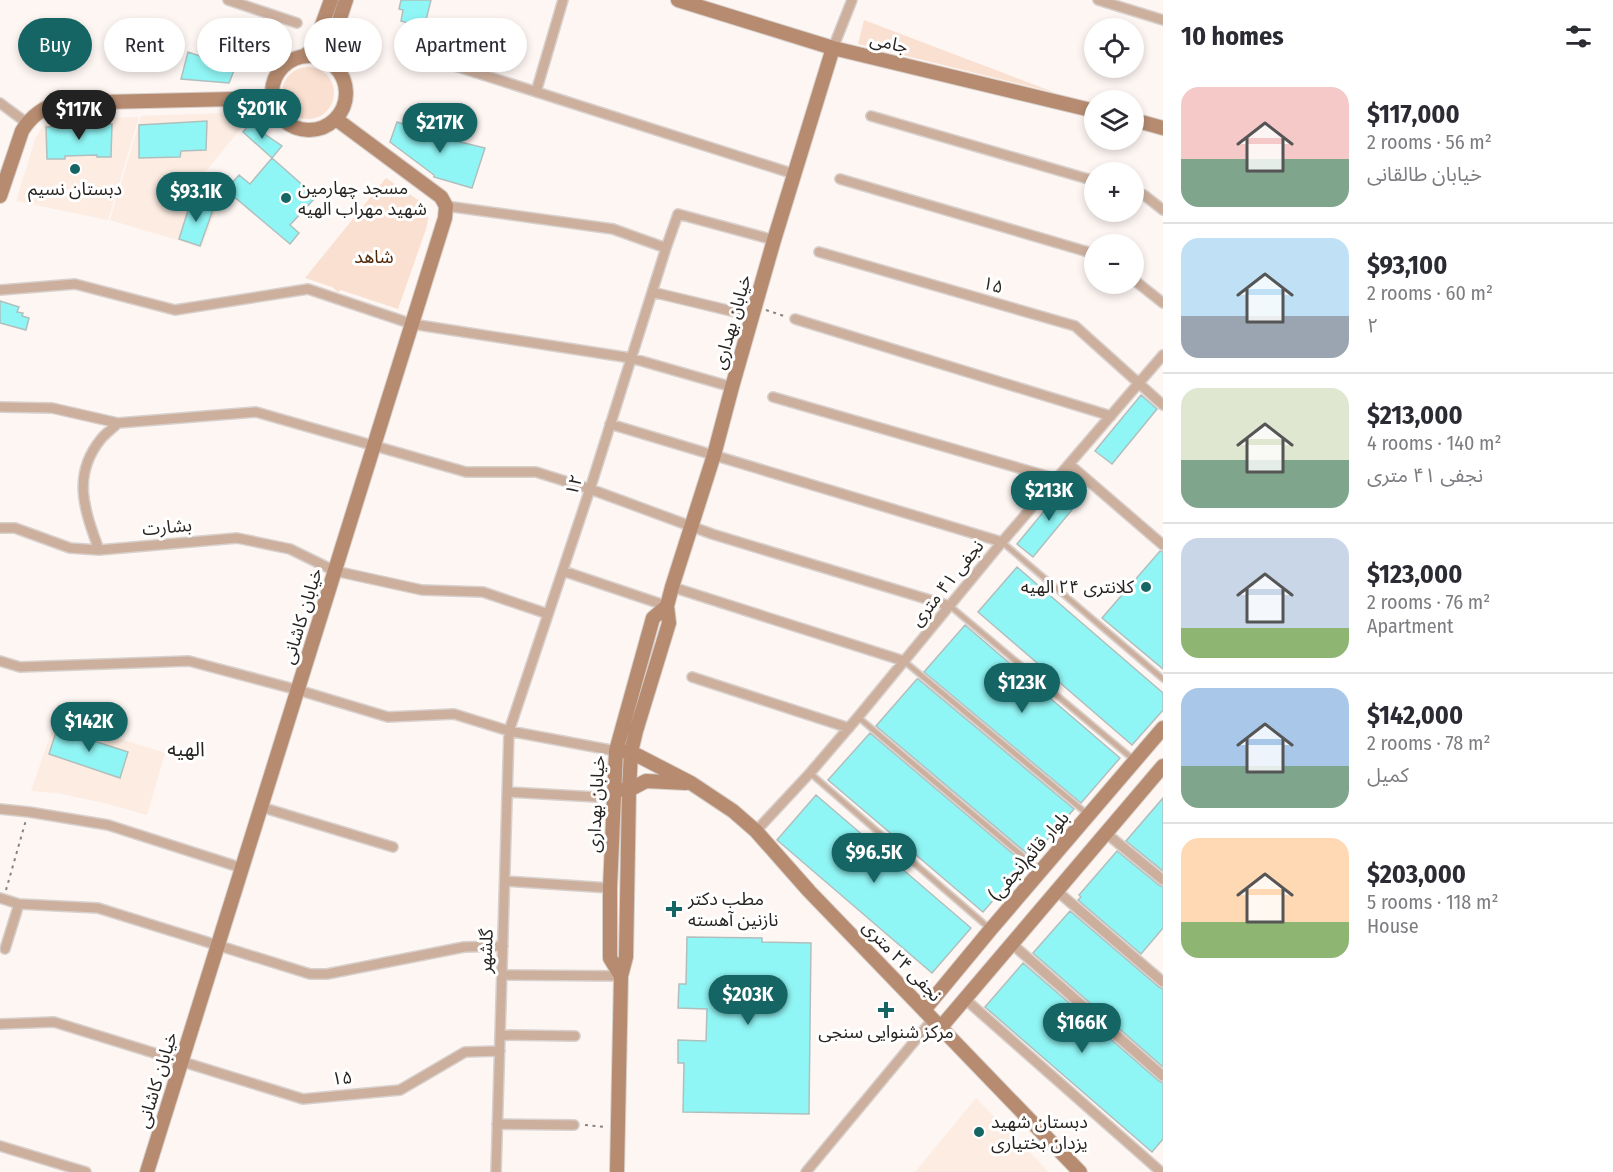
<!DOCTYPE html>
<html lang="en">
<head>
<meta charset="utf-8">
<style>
	:root { --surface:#fff; --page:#f7f7f7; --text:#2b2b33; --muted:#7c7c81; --line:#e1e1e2; --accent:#166565 }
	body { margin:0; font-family:"Fira Sans Condensed","Noto Sans Arabic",sans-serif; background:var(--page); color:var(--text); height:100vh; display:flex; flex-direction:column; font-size:22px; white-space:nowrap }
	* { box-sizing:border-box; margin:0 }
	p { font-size:20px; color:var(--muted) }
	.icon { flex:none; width:33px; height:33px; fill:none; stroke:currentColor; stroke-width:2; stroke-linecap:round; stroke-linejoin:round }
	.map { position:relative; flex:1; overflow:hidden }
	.sheet { display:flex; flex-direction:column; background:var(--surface); width:450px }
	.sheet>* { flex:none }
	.banner { position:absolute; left:18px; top:18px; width:570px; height:54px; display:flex; gap:12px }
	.tools { position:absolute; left:1084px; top:18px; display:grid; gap:12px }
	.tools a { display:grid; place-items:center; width:60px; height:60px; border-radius:50%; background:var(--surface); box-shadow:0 3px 9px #0003; font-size:30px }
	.price { position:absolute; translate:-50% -51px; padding:0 14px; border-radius:21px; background:var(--accent); color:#fff; font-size:20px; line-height:39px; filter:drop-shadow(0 2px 3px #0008) }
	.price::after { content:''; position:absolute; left:50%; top:36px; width:18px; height:14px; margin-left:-9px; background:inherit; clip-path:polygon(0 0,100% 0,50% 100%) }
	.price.active { background:#222; color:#fff }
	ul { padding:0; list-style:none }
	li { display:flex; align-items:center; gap:18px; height:150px; padding:0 18px }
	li+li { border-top:2px solid var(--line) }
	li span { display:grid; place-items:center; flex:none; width:168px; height:120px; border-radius:18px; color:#555 }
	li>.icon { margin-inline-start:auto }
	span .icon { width:72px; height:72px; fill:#fffc; stroke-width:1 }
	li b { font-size:26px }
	h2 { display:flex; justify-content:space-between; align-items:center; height:72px; padding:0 18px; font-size:26px }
	.pill { padding:0 21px; border-radius:27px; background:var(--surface); box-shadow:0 3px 9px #0003; font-size:21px; line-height:54px }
	.pill.active { background:var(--accent); color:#fff }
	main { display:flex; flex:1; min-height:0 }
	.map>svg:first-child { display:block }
	.built { fill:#fcece2 }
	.green { fill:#fae0d1 }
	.building { fill:#90f6f5; stroke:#afbfbe; stroke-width:1.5 }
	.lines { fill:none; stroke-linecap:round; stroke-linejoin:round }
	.lane-casing { stroke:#d7d0cc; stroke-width:8 }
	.street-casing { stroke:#d7d0cc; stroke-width:12 }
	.secondary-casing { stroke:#d7d0cc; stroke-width:16 }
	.path { stroke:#898380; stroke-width:2; stroke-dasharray:3 4.5; stroke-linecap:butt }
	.lane { stroke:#cdaf9d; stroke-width:4.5 }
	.street { stroke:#cdaf9d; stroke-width:9 }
	.secondary { stroke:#b68b70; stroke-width:14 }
	.poi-dot { fill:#166565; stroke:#fff; stroke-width:2 }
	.labels { text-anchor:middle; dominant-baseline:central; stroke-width:6; stroke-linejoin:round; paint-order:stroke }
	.street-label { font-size:18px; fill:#272320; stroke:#fff }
	.poi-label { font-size:18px; fill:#272320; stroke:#fff; text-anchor:start }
	.park-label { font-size:18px; fill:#4f2504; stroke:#fff }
	.neighbourhood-label { font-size:20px; fill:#272320; stroke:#fff }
</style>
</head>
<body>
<main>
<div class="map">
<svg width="1163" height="1172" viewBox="0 0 1163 1172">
	<rect width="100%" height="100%" fill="#fef6f2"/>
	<path class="built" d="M 254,112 L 193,187 L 217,209 L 201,247 L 110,220 L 141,116 Z
		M 139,117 L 108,220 L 16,201 L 36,137 L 44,125 L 57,119 Z
		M 56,719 L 165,753 L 147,815 L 104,803 L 57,793 L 31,791 Z
		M 976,1098 L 1043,1166 L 1048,1172 L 915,1172 Z"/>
	<path class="green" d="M 864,20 L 1056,93 L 858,44 Z
		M282 93a26 26 0 1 1 52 0a26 26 0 1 1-52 0Z
		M 386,178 L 421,202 C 429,210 429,219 426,229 L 398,309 L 341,290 L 338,292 L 332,287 L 305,278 Z"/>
	<path class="building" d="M 401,0 L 431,0 L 424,28 L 401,21 L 403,10 L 399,9 Z
		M 188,52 L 235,68 L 229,83 L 181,79 Z
		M 253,120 L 263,133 L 282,146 L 272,158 L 243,132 Z
		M 207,121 L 206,150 L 181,151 L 180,157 L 139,158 L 139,125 Z
		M 397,122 L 448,139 L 485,148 L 472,188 L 434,177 L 434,175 L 390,142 Z
		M 112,124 L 111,157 L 97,157 L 97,155 L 65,156 L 65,159 L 47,159 L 46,127 Z
		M 272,158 L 306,188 L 304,190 L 314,199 L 290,225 L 299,233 L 290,244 L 226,190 L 239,175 L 250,184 Z
		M 191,201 L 214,207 L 200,246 L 179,239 Z
		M 0,301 L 19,307 L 17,312 L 23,313 L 22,316 L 29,318 L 26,330 L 0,323 Z
		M 1141,395 L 1157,409 L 1112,464 L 1095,451 Z
		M 1064,487 L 1080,500 L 1033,557 L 1017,544 Z
		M 1160,551 L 1163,552 L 1163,669 L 1102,618 Z
		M 1017,567 L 1163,693 L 1163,710 L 1132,745 L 978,612 Z
		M 965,625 L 1120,758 L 1081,803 L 924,672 Z
		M 917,679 L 918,679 L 1074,809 L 1032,857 L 1031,857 L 876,726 Z
		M 57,729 L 128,752 L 120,778 L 49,754 Z
		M 870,733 L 1025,864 L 983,912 L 828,780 Z
		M 816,795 L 971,928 L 932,973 L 777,840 Z
		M 1163,798 L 1163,871 L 1126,841 Z
		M 1117,851 L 1159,885 L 1163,887 L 1163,928 L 1141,954 L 1078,900 L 1081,897 L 1079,895 Z
		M 1070,911 L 1159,987 L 1163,989 L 1163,1067 L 1033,953 Z
		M 687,937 L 762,938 L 762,942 L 811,943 L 809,1114 L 683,1112 L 684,1063 L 678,1063 L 678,1040 L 706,1041 L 707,1009 L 678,1008 L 679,984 L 686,984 Z
		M 1023,963 L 1159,1081 L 1163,1083 L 1163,1139 L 1152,1152 L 985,1007 Z"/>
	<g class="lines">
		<g class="lane-casing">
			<path id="lane" d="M 1002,542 L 1163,679
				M 950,606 L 1134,760
				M 904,661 L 1086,813
				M 858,717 L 1039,870
				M 810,773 L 989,928"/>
		</g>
		<g class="street-casing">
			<path id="street" d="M 228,0 L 297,23
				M 1098,0 L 1163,20
				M 833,48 L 852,0
				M 433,59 L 794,174
				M 536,92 L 563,0
				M 0,103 L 27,123
				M 871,116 L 1095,181
				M 840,179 L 1095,254
				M 1134,192 L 1144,195 L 1163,210
				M 446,206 L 613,229 L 666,248
				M 819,252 L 1075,326 L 1163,405
				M 1134,280 L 1163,303
				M 0,290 L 75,284 L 175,310 L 308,289 L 412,324 L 631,358 L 732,387
				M 652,292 L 752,316
				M 795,319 L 1111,416
				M 773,397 L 1057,479
				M 0,407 L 52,408 L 118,423 L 256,412 L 466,472 L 536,472 L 590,489 L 712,534 L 950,606
				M 610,424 L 1002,542
				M 1069,464 L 1163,545
				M 0,528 L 15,528 L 70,548 L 99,550 L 237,538 L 290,549 L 335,571 L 422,590 L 483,592 L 548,614
				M 99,550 C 85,511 71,476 101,439 C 106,433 113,428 118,423
				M 563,571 L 667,606
				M 672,587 L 904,661
				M 0,661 L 20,667 L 189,661 L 298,690 L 388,717 L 454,714 L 509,731 L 616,751
				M 692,677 L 849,728
				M 508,792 L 596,797
				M 261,807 L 393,847
				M 0,809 L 29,812 L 108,825 L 242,868
				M 756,831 L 810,773 L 858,717 L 1002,542 L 1163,355
				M 1107,834 L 1163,880
				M 505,881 L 610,888
				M 1057,891 L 1163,982
				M 0,898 L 19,904 L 98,908 L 310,974 L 327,974 L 464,947 L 503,946
				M 1012,944 L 1163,1076
				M 5,949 L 19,904
				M 502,975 L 621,976
				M 965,999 L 1160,1171
				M 0,1024 L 54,1022 L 303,1099 L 400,1090 L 465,1052 L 500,1051
				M 500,1035 L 575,1036
				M 497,1124 L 574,1125
				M 0,1146 L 86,1172
				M 496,1172 L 509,731 L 590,489 L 666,248 L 678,214 L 774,240
				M 806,1172 L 933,1019"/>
		</g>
		<g class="secondary-casing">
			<path id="secondary" d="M 678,0 L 833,48 L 1095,111
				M272 93a37 37 0 1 1 74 0a37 37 0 1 1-74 0Z
				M 304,56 L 313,50 L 331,0
				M 332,63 C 331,41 339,21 346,0
				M 1134,120 L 1163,128
				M 0,196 L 22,131 C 31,116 43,107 60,103 L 272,98
				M 616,751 L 631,752 L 691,783 L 733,811 L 756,831 L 809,891 L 1080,1172
				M 623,790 L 629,790 L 646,781 L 686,783
				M 621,976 L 610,958 L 610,888 L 616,751 L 653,618 L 667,606
				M 924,1010 L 991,929 L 1163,728
				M 941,1027 L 1163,766
				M 147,1172 L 445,218 L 446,206 L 441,197 L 336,119
				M 617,1172 L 621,976 L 626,957 L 629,790 L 631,752 L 636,731 L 669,623 L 667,606 L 672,587 L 714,455 L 732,387 L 774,240 L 833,48"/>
		</g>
		<path class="path" d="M 766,310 L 787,317
			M 6,890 L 26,820
			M 585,1125 L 606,1127"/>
		<use href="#lane" class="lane"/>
		<use href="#street" class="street"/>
		<use href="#secondary" class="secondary"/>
	</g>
	<g class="poi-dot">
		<circle cx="75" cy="169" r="6"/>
		<circle cx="286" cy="198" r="6"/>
		<circle cx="1146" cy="587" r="6"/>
		<path d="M671 900h6v6h6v6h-6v6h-6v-6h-6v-6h6z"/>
		<path d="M883 1001h6v6h6v6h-6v6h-6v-6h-6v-6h6z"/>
		<circle cx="979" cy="1132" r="6"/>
	</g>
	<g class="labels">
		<g class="street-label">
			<text transform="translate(889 43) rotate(13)">جامی</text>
			<text transform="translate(993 285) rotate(16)">۱۵</text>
			<text transform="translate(732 322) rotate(-74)">خیابان بهداری</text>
			<text transform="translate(574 485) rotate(-72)">۱۲</text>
			<text transform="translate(167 527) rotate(-5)">بشارت</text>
			<text transform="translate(947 583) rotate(-51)">نجفی ۴۱ متری</text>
			<text transform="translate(302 616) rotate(-73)">خیابان کاشانی</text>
			<text transform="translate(596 804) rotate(-87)">خیابان بهداری</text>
			<text transform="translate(1029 856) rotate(-49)">بلوار قائم(نجفی)</text>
			<text transform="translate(486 951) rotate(-88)">گلشهر</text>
			<text transform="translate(902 961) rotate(46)">نجفی ۲۴ متری</text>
			<text transform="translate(342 1078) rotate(-5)">۱۵</text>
			<text transform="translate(157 1080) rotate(-73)">خیابان کاشانی</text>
		</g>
		<g class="poi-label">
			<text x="298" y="188">مسجد چهارمین<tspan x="298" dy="21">شهید مهراب الهیه</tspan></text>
			<text x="75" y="189" text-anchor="middle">دبستان نسیم</text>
			<text x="1134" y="587" text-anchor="end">کلانتری ۲۴ الهیه</text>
			<text x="688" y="899">مطب دکتر<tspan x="688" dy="21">نازنین آهسته</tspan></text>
			<text x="886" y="1032" text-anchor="middle">مرکز شنوایی سنجی</text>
			<text x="991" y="1122">دبستان شهید<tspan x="991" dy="21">یزدان بختیاری</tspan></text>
		</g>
		<g class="park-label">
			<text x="374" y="257">شاهد</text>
		</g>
		<g class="neighbourhood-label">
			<text x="186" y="749">الهیه</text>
		</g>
	</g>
</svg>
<div class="tools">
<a><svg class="icon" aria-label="locate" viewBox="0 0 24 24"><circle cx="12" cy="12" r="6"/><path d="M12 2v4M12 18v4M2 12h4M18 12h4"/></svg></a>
<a><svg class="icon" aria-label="layers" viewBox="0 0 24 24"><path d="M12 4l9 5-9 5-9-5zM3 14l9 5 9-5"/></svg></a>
<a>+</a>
<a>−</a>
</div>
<b class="price" style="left:262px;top:140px">$201K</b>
<b class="price active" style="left:79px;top:141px">$117K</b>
<b class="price" style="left:440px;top:154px">$217K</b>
<b class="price" style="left:196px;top:223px">$93.1K</b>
<b class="price" style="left:1049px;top:522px">$213K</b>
<b class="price" style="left:1022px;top:714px">$123K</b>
<b class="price" style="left:89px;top:753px">$142K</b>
<b class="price" style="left:874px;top:884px">$96.5K</b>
<b class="price" style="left:748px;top:1026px">$203K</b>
<b class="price" style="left:1082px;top:1054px">$166K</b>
<div class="banner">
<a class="pill active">Buy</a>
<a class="pill">Rent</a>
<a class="pill">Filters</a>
<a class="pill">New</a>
<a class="pill">Apartment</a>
</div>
</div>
<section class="sheet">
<h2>10 homes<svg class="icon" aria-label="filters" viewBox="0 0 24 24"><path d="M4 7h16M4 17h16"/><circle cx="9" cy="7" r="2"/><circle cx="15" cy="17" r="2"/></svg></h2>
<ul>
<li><span style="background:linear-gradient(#f6c9c9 60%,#7fa58c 0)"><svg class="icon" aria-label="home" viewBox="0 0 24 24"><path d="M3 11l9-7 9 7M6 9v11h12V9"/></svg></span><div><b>$117,000</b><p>2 rooms · 56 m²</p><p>خیابان طالقانی</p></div></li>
<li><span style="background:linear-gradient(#bfe0f5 65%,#9aa5b1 0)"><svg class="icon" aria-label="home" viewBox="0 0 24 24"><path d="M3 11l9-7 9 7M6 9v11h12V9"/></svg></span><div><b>$93,100</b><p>2 rooms · 60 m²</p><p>۲</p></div></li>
<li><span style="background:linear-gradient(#dfe7d0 60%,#7fa58c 0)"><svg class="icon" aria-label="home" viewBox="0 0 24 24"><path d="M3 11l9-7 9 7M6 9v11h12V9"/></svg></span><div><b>$213,000</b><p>4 rooms · 140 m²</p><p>نجفی ۴۱ متری</p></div></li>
<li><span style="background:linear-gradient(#c9d6e8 75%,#8fb573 0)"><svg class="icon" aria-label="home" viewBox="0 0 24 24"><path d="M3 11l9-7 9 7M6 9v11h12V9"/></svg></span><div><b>$123,000</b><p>2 rooms · 76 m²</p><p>Apartment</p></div></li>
<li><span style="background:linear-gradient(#a9c7e8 65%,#7fa58c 0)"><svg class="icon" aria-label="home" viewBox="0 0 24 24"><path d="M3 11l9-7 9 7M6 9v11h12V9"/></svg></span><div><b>$142,000</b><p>2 rooms · 78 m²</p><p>کمیل</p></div></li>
<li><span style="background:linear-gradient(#ffd9b3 70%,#8fb573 0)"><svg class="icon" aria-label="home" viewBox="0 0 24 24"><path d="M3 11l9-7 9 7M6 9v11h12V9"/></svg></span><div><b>$203,000</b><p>5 rooms · 118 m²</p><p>House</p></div></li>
</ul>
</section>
</main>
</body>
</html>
